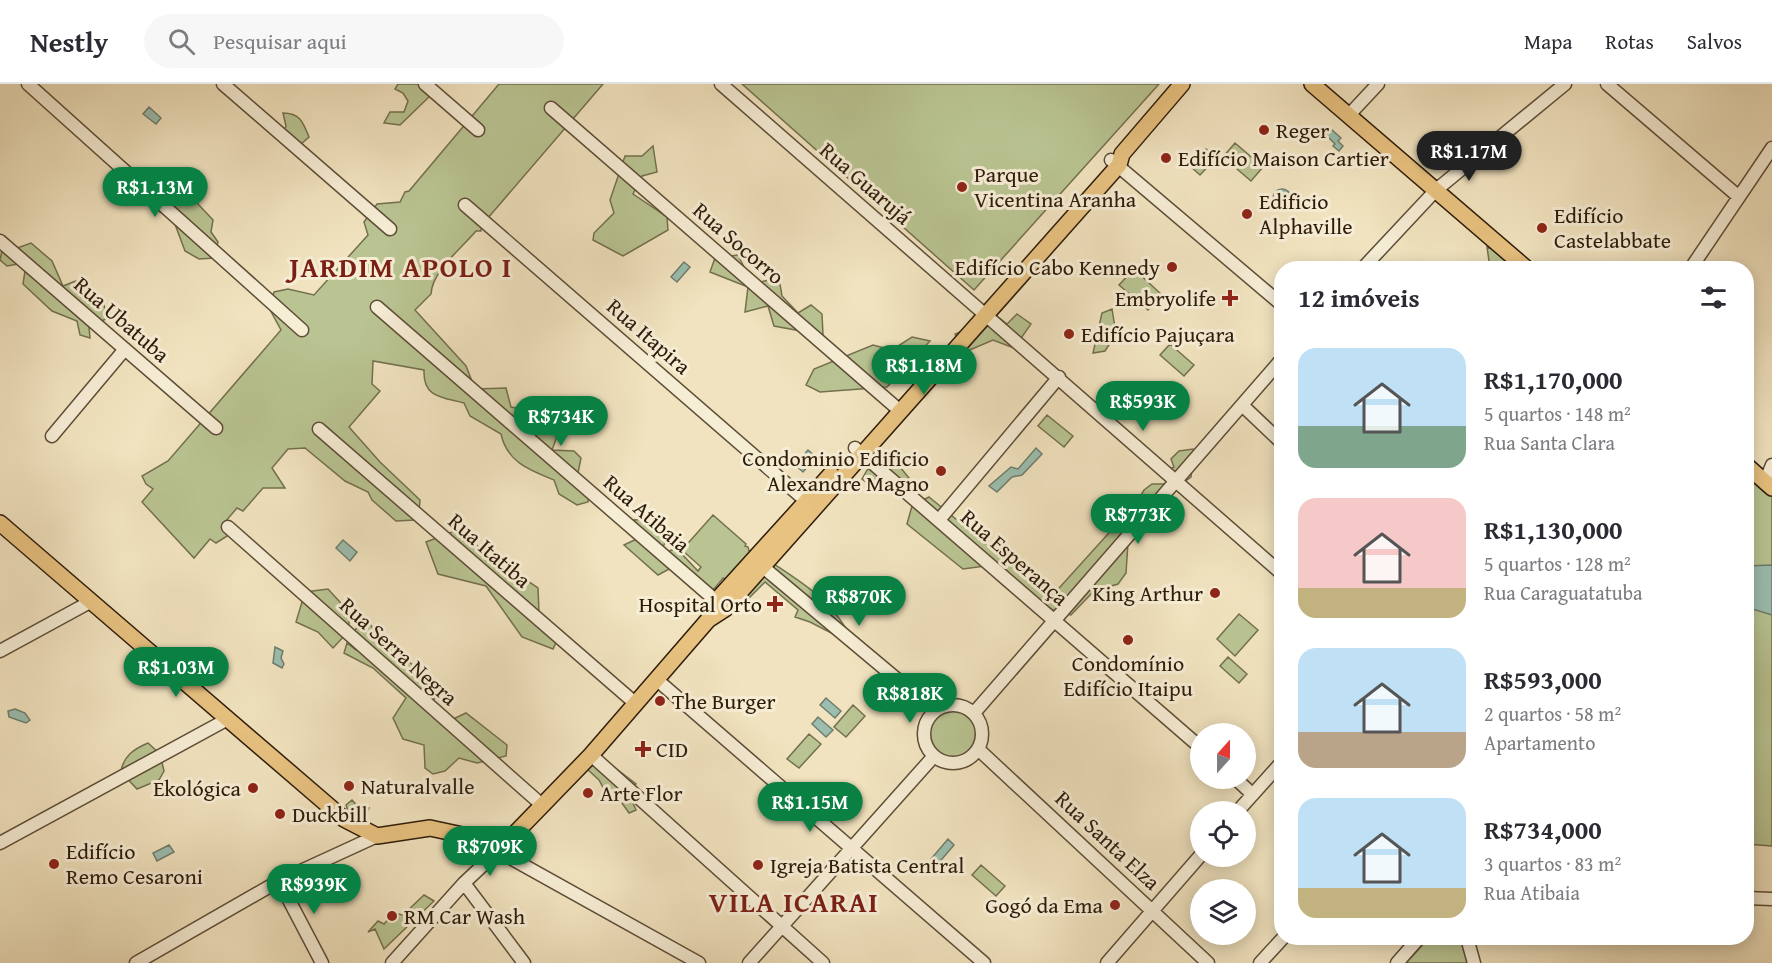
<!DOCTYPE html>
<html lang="pt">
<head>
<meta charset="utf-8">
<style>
	:root { --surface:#fff; --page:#f7f7f7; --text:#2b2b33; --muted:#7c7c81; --line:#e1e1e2; --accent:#0b8043 }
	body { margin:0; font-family:"Gentium Book Plus",serif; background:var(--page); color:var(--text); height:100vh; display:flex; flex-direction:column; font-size:22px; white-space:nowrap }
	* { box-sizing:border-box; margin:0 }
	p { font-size:20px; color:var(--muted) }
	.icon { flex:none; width:33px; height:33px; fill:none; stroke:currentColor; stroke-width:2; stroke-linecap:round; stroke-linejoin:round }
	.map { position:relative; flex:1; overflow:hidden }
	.side { position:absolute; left:1274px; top:177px; width:480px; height:684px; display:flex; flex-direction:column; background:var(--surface); border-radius:24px; box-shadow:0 3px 15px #0003 }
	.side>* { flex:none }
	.needle { width:39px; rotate:21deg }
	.controls { position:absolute; left:1190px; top:639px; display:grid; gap:12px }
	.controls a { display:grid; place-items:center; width:66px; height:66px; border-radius:50%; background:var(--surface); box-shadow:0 3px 15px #0003; font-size:30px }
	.price { position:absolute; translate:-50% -51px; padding:0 14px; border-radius:21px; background:var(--accent); color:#fff; font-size:20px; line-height:39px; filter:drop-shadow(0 2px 3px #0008) }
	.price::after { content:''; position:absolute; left:50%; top:36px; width:18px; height:14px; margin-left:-9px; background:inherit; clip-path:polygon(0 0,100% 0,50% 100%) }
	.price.on { background:#222; color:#fff }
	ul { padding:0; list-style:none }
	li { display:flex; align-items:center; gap:18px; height:150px; padding:0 24px }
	li span { display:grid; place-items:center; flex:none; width:168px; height:120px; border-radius:18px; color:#555 }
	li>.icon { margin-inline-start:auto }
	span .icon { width:72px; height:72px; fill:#fffc; stroke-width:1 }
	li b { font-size:26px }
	h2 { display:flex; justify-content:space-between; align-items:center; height:72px; padding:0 24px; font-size:26px }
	header { display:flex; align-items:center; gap:36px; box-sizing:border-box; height:84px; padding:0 30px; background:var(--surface); border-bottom:2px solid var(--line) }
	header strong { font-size:28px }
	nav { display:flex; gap:33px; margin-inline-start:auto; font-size:21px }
	.search { width:420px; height:54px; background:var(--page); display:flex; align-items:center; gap:15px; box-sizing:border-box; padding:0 21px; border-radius:33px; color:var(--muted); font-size:22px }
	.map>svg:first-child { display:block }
	.green { fill:#b9c492; stroke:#73704e; stroke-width:1.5 }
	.water { fill:#9bbeaf; stroke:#6f7d6d; stroke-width:1.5 }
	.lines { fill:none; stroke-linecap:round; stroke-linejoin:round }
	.minor-casing { stroke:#5e4d37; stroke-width:15 }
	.major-casing { stroke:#2d1b0a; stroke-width:18 }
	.minor { stroke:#f6edd5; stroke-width:12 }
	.major { stroke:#e8c280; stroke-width:15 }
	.poi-dot { fill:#8f2418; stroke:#f6edd5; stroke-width:2 }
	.labels { text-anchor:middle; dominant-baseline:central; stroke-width:6; stroke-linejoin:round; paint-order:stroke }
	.poi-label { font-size:22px; fill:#2d1b0a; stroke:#f6edd5; text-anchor:start }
	.street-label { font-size:22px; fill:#2d1b0a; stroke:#f6edd5 }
	.district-label { font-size:28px; font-weight:bold; letter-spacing:1.5px; fill:#7a1f14; stroke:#f6edd5 }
</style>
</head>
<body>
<header>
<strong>Nestly</strong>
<div class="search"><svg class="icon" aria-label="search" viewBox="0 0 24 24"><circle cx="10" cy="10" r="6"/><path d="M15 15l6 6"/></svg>Pesquisar aqui</div>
<nav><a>Mapa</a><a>Rotas</a><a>Salvos</a></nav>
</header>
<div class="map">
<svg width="1772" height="879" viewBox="0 0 1772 879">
	<rect width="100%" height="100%" fill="#f1e3bf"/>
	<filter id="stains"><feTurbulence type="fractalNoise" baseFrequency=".00333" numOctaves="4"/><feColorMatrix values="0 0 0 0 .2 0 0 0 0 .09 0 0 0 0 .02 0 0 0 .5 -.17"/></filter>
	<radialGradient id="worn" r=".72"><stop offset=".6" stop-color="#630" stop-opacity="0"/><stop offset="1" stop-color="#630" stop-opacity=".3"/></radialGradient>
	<path class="green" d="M 398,0 L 424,0 L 431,11 L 400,41 L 384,39 L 390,28 L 404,28 L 408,17 L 403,9 L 395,5 Z
		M 499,0 L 603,0 L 481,142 L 481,147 L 476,147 C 461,165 432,187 431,210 L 415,226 L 466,282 L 475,305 L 506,304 L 511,323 L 537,328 L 552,319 L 559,326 L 552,343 L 558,350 L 552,366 L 574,367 L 581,374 L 578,389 L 590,402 L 588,418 L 577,421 L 559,410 L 554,396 C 529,386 507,378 501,350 L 470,332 L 464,319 C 442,313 423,314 424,286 L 373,277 L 372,300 L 380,307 L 349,343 L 380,378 L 420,416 L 419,428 L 415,436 L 396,437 L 372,416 L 368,408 L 345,397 L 305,364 L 288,365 L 272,384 L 285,404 L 263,404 L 243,427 L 237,424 L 225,438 L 232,449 L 216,459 L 210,455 L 194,474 L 142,418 L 153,405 L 146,400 L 142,392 L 168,377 L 281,246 L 269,224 L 274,208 L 288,205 L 314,211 L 368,151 L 364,138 L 377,120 L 400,118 L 405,108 L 409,107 Z
		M 742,0 L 1159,0 L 974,206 Z
		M 283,29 C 300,29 303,38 309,53 L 300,61 L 281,56 L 286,42 Z
		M 1235,59 L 1263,83 L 1251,97 L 1223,73 Z
		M 653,62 L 657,88 L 642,92 L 633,110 L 667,133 L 668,146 L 623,172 L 593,156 L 594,149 L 614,129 L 610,116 L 625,72 L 642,72 Z
		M 1206,65 L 1216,74 L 1200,91 L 1190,82 Z
		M 138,84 C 157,85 165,87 174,105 L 195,106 L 198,120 L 213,136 L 211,148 L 218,158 L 214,174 L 199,175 L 185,167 L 173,135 L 153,124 L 126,97 Z
		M 31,159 L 52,177 L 63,202 L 76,197 L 86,209 L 102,215 L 108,234 L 89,243 L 90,254 L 80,251 L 77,237 L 52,227 L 23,200 L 25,187 L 18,180 L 7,182 L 0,176 L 2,166 L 6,168 Z
		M 1487,163 L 1503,167 L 1528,184 L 1490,184 Z
		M 738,171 L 744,183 L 760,198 L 779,194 L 782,212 L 798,229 L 811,221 L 822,230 L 823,251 L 774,242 L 768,222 L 745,228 L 748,203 L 710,188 L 715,174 Z
		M 1134,185 L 1162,211 L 1148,226 L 1119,201 Z
		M 1112,225 L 1116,250 L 1105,267 L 1093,269 L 1102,229 Z
		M 1017,230 L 1031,240 L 1014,264 L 993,256 L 965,268 L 955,250 L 997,232 L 1007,240 Z
		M 912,253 L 930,257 L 887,303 L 820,308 L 806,301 L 814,285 L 873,261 L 892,266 Z
		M 1170,260 L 1194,281 L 1184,292 L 1160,271 Z
		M 1047,331 L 1073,352 L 1064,363 L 1038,342 Z
		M 1193,365 L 1200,376 L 1192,384 L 1191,393 L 1184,398 L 1169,385 L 1174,383 L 1171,375 L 1179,367 Z
		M 878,367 L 895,377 L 909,394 L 877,406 L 862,395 Z
		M 1746,385 L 1772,407 L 1772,762 L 1746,760 Z
		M 1152,400 L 1167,400 L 1147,422 L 1134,423 L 1144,406 Z
		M 929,413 L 1051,513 L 1116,441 L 1129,444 L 1126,489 L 1118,500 L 1094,507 L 1071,531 C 1032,520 1011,515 985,482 L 963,485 L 907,440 L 912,422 Z
		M 713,431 L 746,460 L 745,462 L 748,463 L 754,484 L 774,480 C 801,498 827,514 845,543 L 833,550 L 810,538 L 795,533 L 798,526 L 765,498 L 748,515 L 738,498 L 723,494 L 715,504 L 703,510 L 691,504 L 671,484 L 658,491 L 624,461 L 645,451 L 634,436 L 663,434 L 667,454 L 659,472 L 676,464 L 698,487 L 701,483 L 682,466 Z
		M 460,445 L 474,457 L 487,477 L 501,479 L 538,504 L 539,529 L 561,548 L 553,565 L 522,553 L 486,502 L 438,490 L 426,458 Z
		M 328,505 L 350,529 L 348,548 L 333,564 L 318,548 L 296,538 L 305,508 Z
		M 1239,530 L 1258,546 L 1235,572 L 1217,555 Z
		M 362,535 L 367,535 L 375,548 L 399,564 L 400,572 L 422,587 L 442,606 L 428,622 L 447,638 L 466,629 L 507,661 L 506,672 L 477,679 L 459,674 L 445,687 L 433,690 L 425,684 L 424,661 L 403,655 L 393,634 L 406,614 L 373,584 L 344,569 L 347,559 L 356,566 L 360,562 L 354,548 Z
		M 1228,573 L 1247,590 L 1239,599 L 1220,582 Z
		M 853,621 L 865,632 L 846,653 L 834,643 Z
		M928 650a25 25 0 1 1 50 0a25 25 0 1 1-50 0Z
		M 809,650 L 821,660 L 799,684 L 787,675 Z
		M 148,659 L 160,670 L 164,687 L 159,696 L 137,705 L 121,688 C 123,672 134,665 148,659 Z
		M 606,677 L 636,700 L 627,705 L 636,726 L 629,729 L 615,709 L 607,711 L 599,696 L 587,685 L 588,679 Z
		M 352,716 L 359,724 L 369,724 L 368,727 L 348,727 L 346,721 Z
		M 981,781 L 1005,802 L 996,812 L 972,791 Z
		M 424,811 L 434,817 L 384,865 L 375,845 L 368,848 L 378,837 L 384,840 L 394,829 L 403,831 Z
		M 1429,854 L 1464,854 L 1473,879 L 1406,879 Z"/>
	<path class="water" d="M 149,23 L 161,34 L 156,40 L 143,30 Z
		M 1331,45 L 1341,54 L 1338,57 L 1343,62 L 1339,67 L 1333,62 L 1335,60 L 1326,51 Z
		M1273 114a9 9 0 1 1 18 0a9 9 0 1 1-18 0Z
		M 684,178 L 690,183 L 677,198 L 671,193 Z
		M 1036,364 L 1042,370 L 1022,391 L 1012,393 L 997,408 L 989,402 L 1011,383 L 1018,385 Z
		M 808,366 L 816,373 L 803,388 L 795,381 Z
		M 343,456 L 357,468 L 350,477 L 336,464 Z
		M 1772,481 L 1772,531 L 1746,523 L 1746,482 Z
		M 275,563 L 283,567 L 281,574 L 284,580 L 282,584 L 273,579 Z
		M 826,614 L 841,627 L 835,634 L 820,621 Z
		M 15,625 L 25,629 L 30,636 L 26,639 L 9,633 L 8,627 Z
		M 818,633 L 833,646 L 826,653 L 812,640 Z
		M 948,755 L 954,761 L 937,781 L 931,775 Z
		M 169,761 L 174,768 L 157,777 L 153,769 Z"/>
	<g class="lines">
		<g class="minor-casing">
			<path id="minor" d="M 28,0 L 302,246
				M 223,0 L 390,145
				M 425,0 L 478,46
				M 721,0 L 1281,489
				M 1607,0 L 1739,113
				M 551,24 L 899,326
				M 1349,31 L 1378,0
				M 1111,76 L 1281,220
				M 465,121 L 805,416
				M 0,157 L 216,344
				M 1363,184 L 1436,106 L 1565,0
				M 1691,184 L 1772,64
				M 377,223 L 722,522
				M 1242,321 L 1281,358
				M 319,345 L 635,619
				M 52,352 L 125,265
				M 855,364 L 1200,663
				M 1765,398 L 1772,381
				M 939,436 L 1059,293
				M 228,443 L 542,721
				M 763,483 L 935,627
				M 0,567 L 90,518
				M 656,595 L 984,879
				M924 650a29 29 0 1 1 58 0a29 29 0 1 1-58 0Z
				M 974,629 L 1281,276
				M 978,665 L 1208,879
				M 591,671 L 823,879
				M 1235,694 L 1252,710
				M 1237,728 L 1281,679
				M 0,759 L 226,636
				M 279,797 L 322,879
				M 464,799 L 524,879
				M 1746,814 L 1772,815
				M 1467,854 L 1474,879
				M 136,879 L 279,797 L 377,752
				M 392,879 L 464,799 L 498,767 L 699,879
				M 749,879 L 934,672
				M 1107,879 L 1200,772
				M 1260,879 L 1283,854
				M 1397,879 L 1419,854"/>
		</g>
		<g class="major-casing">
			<path id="major" d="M 1312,0 L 1526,184
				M 1746,381 L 1772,404
				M 0,439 L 344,735 L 377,752 L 430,744 L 467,752 L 498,767 L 591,671 L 708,536 L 725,525 L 1119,81 L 1122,70 L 1182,0
				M 708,536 L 716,517 L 831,390"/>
		</g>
		<use href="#minor" class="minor"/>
		<use href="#major" class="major"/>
	</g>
	<g class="poi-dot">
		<circle cx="1264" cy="46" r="6"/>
		<circle cx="1166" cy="74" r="6"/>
		<circle cx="962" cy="103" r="6"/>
		<circle cx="1247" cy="130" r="6"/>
		<circle cx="1542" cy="144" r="6"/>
		<circle cx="1172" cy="183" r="6"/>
		<path d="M1227 205h6v6h6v6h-6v6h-6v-6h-6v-6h6z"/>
		<circle cx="1069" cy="250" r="6"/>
		<circle cx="941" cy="387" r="6"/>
		<circle cx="1215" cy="509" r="6"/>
		<path d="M772 511h6v6h6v6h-6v6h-6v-6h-6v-6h6z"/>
		<circle cx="1128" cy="556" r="6"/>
		<circle cx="660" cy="617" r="6"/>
		<path d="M640 656h6v6h6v6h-6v6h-6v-6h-6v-6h6z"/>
		<circle cx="349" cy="702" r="6"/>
		<circle cx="253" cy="704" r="6"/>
		<circle cx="588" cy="709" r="6"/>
		<circle cx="280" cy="730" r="6"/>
		<circle cx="54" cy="780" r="6"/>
		<circle cx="758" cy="781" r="6"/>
		<circle cx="1115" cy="821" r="6"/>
		<circle cx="392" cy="832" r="6"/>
	</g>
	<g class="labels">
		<g class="poi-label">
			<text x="1276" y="46">Reger</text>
			<text x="1178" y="74">Edifício Maison Cartier</text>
			<text x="974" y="90">Parque<tspan x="974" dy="25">Vicentina Aranha</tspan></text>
			<text x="1259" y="117">Edificio<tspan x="1259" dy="25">Alphaville</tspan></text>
			<text x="1554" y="131">Edifício<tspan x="1554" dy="25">Castelabbate</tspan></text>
			<text x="1160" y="183" text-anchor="end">Edifício Cabo Kennedy</text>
			<text x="1216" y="214" text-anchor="end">Embryolife</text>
			<text x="1081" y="250">Edifício Pajuçara</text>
			<text x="929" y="374" text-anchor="end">Condominio Edificio<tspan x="929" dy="25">Alexandre Magno</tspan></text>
			<text x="1203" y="509" text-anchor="end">King Arthur</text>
			<text x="762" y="520" text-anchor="end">Hospital Orto</text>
			<text x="1128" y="579" text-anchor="middle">Condomínio<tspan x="1128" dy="25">Edifício Itaipu</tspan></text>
			<text x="672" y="617">The Burger</text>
			<text x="656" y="665">CID</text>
			<text x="361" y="702">Naturalvalle</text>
			<text x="241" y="704" text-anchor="end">Ekológica</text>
			<text x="600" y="709">Arte Flor</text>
			<text x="292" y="730">Duckbill</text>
			<text x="66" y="767">Edifício<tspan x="66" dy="25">Remo Cesaroni</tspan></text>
			<text x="770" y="781">Igreja Batista Central</text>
			<text x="1103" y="821" text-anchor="end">Gogó da Ema</text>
			<text x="404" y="832">RM Car Wash</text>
		</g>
		<g class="street-label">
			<text transform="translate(866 99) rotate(41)">Rua Guarujá</text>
			<text transform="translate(739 159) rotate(41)">Rua Socorro</text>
			<text transform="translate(122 235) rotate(41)">Rua Ubatuba</text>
			<text transform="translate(649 252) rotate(41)">Rua Itapira</text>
			<text transform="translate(647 429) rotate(41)">Rua Atibaia</text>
			<text transform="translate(490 466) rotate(41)">Rua Itatiba</text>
			<text transform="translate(1015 473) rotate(41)">Rua Esperança</text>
			<text transform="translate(399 567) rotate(42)">Rua Serra Negra</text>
			<text transform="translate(1108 756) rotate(43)">Rua Santa Elza</text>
		</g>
		<g class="district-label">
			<text x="401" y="182">JARDIM APOLO I</text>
			<text x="794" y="817">VILA ICARAI</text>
		</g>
	</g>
	<rect width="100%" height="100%" filter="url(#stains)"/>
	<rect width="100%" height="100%" fill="url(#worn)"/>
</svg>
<div class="controls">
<a><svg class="needle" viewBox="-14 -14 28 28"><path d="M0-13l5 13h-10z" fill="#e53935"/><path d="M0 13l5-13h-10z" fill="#7c7c81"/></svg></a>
<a><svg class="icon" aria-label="locate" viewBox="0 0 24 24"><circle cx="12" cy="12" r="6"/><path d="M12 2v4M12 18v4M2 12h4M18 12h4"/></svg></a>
<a><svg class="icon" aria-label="layers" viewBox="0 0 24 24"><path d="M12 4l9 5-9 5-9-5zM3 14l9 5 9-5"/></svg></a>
</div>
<b class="price on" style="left:1469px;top:98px">R$1.17M</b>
<b class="price" style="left:155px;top:134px">R$1.13M</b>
<b class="price" style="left:924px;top:312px">R$1.18M</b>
<b class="price" style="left:1143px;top:348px">R$593K</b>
<b class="price" style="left:561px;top:363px">R$734K</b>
<b class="price" style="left:1138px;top:461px">R$773K</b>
<b class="price" style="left:859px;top:543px">R$870K</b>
<b class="price" style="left:176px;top:614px">R$1.03M</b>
<b class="price" style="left:910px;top:640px">R$818K</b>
<b class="price" style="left:810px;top:749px">R$1.15M</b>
<b class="price" style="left:490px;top:793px">R$709K</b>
<b class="price" style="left:314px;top:831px">R$939K</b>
<section class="side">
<h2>12 imóveis<svg class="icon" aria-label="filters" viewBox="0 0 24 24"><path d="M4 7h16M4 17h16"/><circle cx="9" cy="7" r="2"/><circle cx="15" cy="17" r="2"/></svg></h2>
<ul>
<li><span style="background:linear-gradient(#bfe0f5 65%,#7fa58c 0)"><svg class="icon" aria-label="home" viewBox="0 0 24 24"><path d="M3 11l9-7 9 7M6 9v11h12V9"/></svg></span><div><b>R$1,170,000</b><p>5 quartos · 148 m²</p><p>Rua Santa Clara</p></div></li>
<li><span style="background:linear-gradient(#f6c9c9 75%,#c2b280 0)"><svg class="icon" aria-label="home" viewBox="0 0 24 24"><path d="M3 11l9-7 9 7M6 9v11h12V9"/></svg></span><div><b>R$1,130,000</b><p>5 quartos · 128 m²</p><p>Rua Caraguatatuba</p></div></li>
<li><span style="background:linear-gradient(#bfe0f5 70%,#b9a48a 0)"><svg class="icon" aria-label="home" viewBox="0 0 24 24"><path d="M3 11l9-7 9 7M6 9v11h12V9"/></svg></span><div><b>R$593,000</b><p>2 quartos · 58 m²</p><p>Apartamento</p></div></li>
<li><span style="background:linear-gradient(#bfe0f5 75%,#c2b280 0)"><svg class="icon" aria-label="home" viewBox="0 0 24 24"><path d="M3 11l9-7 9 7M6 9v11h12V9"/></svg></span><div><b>R$734,000</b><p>3 quartos · 83 m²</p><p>Rua Atibaia</p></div></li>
</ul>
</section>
</div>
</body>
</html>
